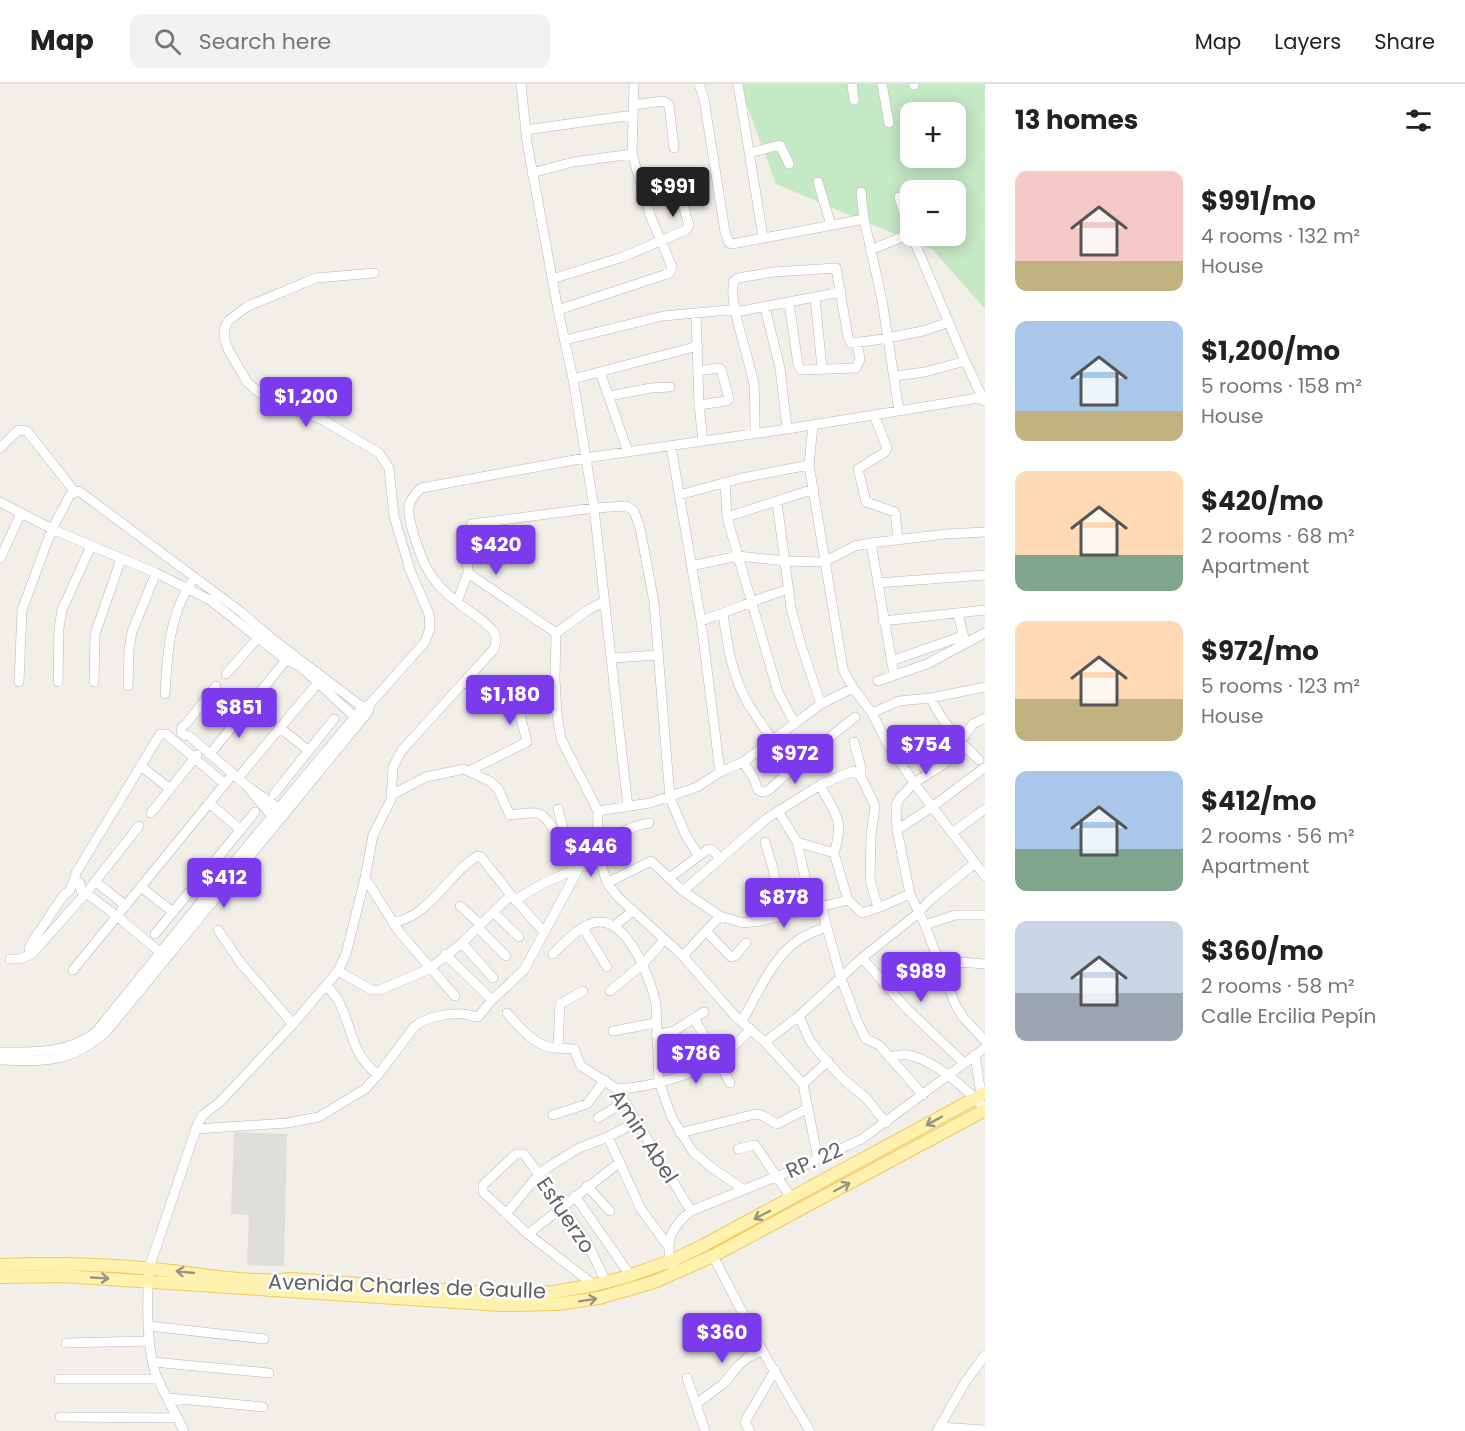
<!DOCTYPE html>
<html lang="en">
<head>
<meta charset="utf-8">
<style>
	:root { --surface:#fff; --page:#f2f2f2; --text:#222; --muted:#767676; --line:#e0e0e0; --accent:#7c3aed }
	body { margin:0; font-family:Poppins,sans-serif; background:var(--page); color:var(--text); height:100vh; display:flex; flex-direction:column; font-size:22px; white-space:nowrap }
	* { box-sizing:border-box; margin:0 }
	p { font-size:20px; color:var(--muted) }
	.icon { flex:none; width:33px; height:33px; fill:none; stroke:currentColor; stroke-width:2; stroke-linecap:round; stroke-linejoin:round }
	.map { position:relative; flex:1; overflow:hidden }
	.panel { display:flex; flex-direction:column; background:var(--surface); width:480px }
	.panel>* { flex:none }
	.fabs { position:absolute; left:900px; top:18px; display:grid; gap:12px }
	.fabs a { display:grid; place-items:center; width:66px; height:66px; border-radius:12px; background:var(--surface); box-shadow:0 3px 15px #0003; font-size:30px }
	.price { position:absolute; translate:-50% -51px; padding:0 14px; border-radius:6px; background:var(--accent); color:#fff; font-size:20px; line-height:39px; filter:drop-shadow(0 2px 3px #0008) }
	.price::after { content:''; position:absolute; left:50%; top:36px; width:18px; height:14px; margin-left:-9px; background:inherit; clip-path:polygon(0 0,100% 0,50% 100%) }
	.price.on { background:#222; color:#fff }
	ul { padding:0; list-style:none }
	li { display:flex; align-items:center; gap:18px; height:150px; padding:0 30px }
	li span { display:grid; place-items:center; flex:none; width:168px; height:120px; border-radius:12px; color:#555 }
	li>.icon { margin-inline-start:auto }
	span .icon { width:72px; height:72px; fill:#fffc; stroke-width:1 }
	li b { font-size:26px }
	h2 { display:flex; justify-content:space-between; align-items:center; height:72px; padding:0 30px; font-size:26px }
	header { display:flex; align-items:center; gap:36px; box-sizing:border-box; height:84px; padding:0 30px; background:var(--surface); border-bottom:2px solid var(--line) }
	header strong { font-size:28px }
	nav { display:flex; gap:33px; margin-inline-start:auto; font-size:21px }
	.search { width:420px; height:54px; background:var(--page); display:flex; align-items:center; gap:15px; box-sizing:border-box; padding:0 21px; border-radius:12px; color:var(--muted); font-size:22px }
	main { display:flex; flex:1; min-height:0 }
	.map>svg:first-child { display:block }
	.industrial { fill:#e0deda }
	.green { fill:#c5e8c5; fill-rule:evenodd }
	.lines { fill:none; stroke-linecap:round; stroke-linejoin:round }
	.minor-casing { stroke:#b5b8bc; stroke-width:10 }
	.major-casing { stroke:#f2c960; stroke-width:14 }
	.minor { stroke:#fff; stroke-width:9 }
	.major { stroke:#fff2af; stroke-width:12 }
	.oneway { stroke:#979581 }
	.labels { text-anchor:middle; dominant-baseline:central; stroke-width:5; stroke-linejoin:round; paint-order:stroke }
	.street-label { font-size:21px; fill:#5f6368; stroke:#fff }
</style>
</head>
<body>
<header>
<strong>Map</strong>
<div class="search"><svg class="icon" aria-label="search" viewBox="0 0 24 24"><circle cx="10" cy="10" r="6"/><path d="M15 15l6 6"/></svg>Search here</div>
<nav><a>Map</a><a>Layers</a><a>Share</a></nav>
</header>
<main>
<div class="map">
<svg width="985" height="1347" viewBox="0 0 985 1347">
	<rect width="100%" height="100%" fill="#f1efe8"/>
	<path class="industrial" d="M 234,1048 L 287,1050 L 284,1182 L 247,1181 L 249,1131 L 231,1130 Z"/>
	<path class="green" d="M 739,0 L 985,0 L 985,225 L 933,166 L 776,100 ZM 910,28 L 956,28 L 956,74 L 910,74 ZM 910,106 L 956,106 L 956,152 L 910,152 Z"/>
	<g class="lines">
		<g class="minor-casing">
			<path id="minor" d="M 521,0 L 527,58 L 558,226 L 573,295 L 594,424 L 628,723
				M 699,0 L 704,15 L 725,148 L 729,159 L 732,160 L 864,135
				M 738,0 L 763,153
				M 852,0 L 854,16
				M 882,0 L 889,39
				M 914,0 L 914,1
				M 634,21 L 663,17 L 669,21 L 674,64
				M 525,46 L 633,31
				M 749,69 L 780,61 L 789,80
				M 532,89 L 573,78 L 632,70
				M 818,98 L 831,141
				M 861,108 L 864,135 L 882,216 L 899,327
				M 899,113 L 910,147
				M 912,152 L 965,277 L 984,317
				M 870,166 L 910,150
				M 552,195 L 623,173 L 686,146 L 689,141 L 679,108
				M 815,214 L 822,284
				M 789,218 L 798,281 L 801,286 L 856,284 L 860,275 L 857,259
				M 765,224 L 780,284 L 787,345
				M 558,226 L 670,189 L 672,183 L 650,131 L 632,70 L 634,0
				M 696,231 L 699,321 L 703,357
				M 565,256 L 663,232 L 729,226 L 736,228 L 841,208
				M 698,287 L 719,284 L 721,285 L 729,315 L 726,317 L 699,321
				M 600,288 L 628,368
				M 894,292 L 925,288 L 965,277
				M 573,295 L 698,262
				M 609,312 L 651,304 L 670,303
				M 874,331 L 887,364 L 885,368 L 858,385 L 866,418 L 895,428 L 898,456
				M 813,341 L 809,381 L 843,585 L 853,604 L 872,629 L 887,659 L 914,699 L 985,792
				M 755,349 C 755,334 755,318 754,302 C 751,278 727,217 734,197 L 738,194 L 774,188 L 836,184 L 848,253 L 851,259 L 876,256 L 923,247 L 949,238
				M 671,362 L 701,537 L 720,688
				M 0,364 L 18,346 L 27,347 L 75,408
				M 725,398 L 727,433 L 738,472 L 778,608 L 794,638
				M 679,411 L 742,394 L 809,381
				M 0,418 L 52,445 L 156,489 L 210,516 L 286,576 L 301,583 L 358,636
				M 777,418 L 791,524 L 801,561 L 821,620
				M 727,433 L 814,405
				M 871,459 L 894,591
				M 0,475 L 21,429
				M 691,482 L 738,472 L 786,477 L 824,478 L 855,462 L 871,459 L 946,450 L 985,448
				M 468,489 L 466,449 L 472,440 L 594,424 L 627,422 L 634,427 L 640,444 L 654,518 L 670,714 L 686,752 L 699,772
				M 878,499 L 985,491
				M 457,518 L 468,489 L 556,549
				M 723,530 C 727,557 731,587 744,612 C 752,628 763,642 773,656
				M 958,530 L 965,558
				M 701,537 C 731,527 758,514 789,505
				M 883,537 L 985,526
				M 556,549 L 555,595 L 557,630 L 561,655 L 598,727 L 597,767 L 607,799 L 618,813 L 683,872 L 735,932 L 765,958 L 803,1000 L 818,1075
				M 556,549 L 588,526 L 603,518
				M 613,574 L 658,571
				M 891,577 L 963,552
				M 226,590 L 262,549
				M 465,597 L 491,624
				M 878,597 L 927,580 L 985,549
				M 19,598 L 22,526 L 52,445 L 70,411 L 79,407 L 241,528 L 270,553 L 366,626
				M 58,598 L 59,544 L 62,526 L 91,462
				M 94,598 L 95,550 L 121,475
				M 128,602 L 129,566 L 132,548 L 156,489
				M 216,602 L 186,640 L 182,643 L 181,648 L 184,651 L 189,652 L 247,702
				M 165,610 C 167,572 169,532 191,499
				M 256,613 L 286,576
				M 931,614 C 941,638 961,659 979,676
				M 370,620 L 425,558 L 430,544 L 429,530 L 410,486 L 394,432 L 389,384 L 379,369 L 323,336 L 287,324 L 260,309 L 247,298 L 228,265 L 224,253 L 225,243 L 229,236 L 248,222 L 316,194 L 374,189
				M 872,629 L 899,617 L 931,614 L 985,603
				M 280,644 L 308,666
				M 854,658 L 861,684 L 861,693
				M 960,658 L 973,640 L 985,634
				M 210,670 L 248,623
				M 743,678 L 753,693 L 758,706 L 763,708 L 769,706 L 799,678 L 855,633
				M 141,682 L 170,705
				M 984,684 L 932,723 L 897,746 L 910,810 L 925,841 L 956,922 L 963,933 L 985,957
				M 469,687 L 527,658 L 518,623
				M 238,694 L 321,595
				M 820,701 C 835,729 845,736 834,769
				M 274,710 L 334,635
				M 391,711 L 426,693 L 464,685 L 491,698 L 498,705 L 510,731 C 538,728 542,724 556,750
				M 209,719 L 241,746
				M 558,725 L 574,786
				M 598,727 L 650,719 L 697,703 L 720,688 L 743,678 L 821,620 L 853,604
				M 778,727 L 797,758 L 812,824
				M 151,729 L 197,671
				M 275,736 L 247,702 L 283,727
				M 139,742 L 86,809 L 118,833 L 162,870
				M 897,746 L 896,721 L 900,714 L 914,699 L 944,680 L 965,662
				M 952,749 L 985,725
				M 765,758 L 772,781 L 783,832
				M 797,758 L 834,769 L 848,816 L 862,829 L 878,824 L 910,810
				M 365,794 L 400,849 L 455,912
				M 669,794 L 707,766 L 712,765 L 720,775
				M 95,797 L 126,822
				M 74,798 L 76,789 L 160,650 L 166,650 L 225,700
				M 607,799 L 651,777 L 683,807 L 720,832 L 743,839 L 761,837 L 848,816
				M 141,803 L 173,828
				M 683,807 L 766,735 L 820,701 L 853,687 L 861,693 L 875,722 L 871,751 L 870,796 L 878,824
				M 515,816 L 546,798 L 591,779 L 596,775 L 597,767 C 613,752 627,743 649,739
				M 460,822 L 480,840
				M 821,822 L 841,894 L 858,939 L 866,955 L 879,961 L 923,1011
				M 494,829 L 519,853
				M 393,838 C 428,835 449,788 478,772 L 481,773 L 511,811 L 544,848
				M 925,841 L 955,831 L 985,831
				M 614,842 L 633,827
				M 478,844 L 506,872
				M 583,844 L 607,883
				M 218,846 L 240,878 L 293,940
				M 706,847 L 731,873 L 735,872 L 746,859
				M 155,850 L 255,728
				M 462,859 L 493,894
				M 553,870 C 564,859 582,839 598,838 C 628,835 652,897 656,921 L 659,998 L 672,1034 L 693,1068 L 711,1083 L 744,1106
				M 683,872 L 720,832
				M 862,874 L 907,925 L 964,979
				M 10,875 L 20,875 L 32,870 L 86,809 L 81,807 L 80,799 L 72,800 L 70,806 L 63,812 L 31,860 L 29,865 L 32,870
				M 73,886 L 233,690
				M 338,887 L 372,906 L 380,906 L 429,885 L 462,859 L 511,811
				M 326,901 C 330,906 335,911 338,916 C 353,944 350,969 378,991 L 415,942 C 427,933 447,929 463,930 C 469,930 473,933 478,933 L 492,916 L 445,870
				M 888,903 C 921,875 944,876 985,880
				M 610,907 L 643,880 L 664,856
				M 492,916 L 524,886 L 579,784
				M 507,929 C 518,941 532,959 549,963 C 557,965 566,964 574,965 L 581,982 L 617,1005 L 691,1127
				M 799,932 L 809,955 L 817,966 L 842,994 L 866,1014 L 886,1039
				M 694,934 L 707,957
				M 742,937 C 756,913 773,873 797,857 C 806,850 816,847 827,843
				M 613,947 L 656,939
				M 656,951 L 674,947 L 704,928
				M 765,958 L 799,932 L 862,874 L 916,831 L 930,816 L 975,779
				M 558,964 L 560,920 L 583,907
				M 0,968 C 35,968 67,970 96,948 L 201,818 L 362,624 L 370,620 L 368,628 L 106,948 C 69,980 46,977 0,976
				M 975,971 L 981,1011
				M 889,973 C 895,972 901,970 907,971 C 933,974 967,1006 985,1024
				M 717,975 L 730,999
				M 803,1000 L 828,977
				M 617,1005 C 650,1003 688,993 716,976 C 729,968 740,956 751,945
				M 553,1031 L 587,1020 L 605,996
				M 598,1034 L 624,1018
				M 196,1045 L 287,1039 L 319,1033 L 365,1005 L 378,991
				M 680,1049 L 755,1030 L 761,1031 L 777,1040 L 808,1024
				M 608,1053 L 641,1125 L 668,1162
				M 738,1065 L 755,1061 L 792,1115
				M 587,1102 L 610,1127
				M 575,1112 L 630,1191
				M 506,1130 L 539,1090 L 550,1082 L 579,1064 L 608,1053 L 636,1038
				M 528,1150 L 620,1078
				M 713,1172 L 762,1266 L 810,1347
				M 673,1182 C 663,1158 672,1142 691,1127 L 798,1084 L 862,1055 L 985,964
				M 594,1201 L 528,1150 L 483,1108 L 483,1101 L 516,1070 L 524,1070 L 586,1156 L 606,1198
				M 149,1242 L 264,1255
				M 66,1259 L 150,1257
				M 153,1278 L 269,1289
				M 687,1294 L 705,1347
				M 59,1295 L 158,1295
				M 169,1314 L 263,1323
				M 696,1320 L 723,1300 L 738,1282 L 747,1274 L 762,1266
				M 60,1333 L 178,1334
				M 940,1343 L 985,1346
				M 184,1347 C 175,1328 162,1307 155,1288 C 146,1258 147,1215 149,1184 L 198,1039 L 203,1031 L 220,1018 L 293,940 L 338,887 L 346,870 L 365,794 L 373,751 L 391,716 L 393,683 L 402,666 L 494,565 C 496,558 498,553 493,547 C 484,535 469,528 457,518 C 429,497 422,478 412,445 C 407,426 406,418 421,404 L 585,374 L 787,345 L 985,313
				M 750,1347 L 745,1339 L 746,1336 L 775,1286
				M 937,1347 L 966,1297 L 985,1271"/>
		</g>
		<g class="major-casing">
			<path id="major" d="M 0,1181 C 51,1179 102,1180 153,1185 C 197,1189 247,1200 291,1195 L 500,1210 L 554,1208 L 594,1201 L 622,1194 L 671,1177 L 704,1161 L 985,1009
				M 0,1193 L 63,1192 L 502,1221 L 557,1220 L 599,1214 L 654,1198 L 713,1172 L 985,1026"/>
		</g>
		<use href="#minor" class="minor"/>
		<use href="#major" class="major"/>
	</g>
	<defs><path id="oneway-shaft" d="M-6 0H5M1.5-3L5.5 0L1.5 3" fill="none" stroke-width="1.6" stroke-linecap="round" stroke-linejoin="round" transform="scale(1.5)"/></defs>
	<g class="oneway">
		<use href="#oneway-shaft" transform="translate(934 1037) rotate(151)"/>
		<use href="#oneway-shaft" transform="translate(842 1103) rotate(-28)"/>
		<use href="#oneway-shaft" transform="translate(762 1131) rotate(153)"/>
		<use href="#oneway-shaft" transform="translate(185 1188) rotate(-174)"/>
		<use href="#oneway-shaft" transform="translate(100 1194) rotate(3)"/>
		<use href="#oneway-shaft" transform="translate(588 1216) rotate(-9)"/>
	</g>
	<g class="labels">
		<g class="street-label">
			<text transform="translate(644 1052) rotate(57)">Amin Abel</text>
			<text transform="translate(814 1076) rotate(-24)">RP. 22</text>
			<text transform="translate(566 1131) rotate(56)">Esfuerzo</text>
			<text transform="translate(407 1202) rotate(2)">Avenida Charles de Gaulle</text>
		</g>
	</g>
</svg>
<div class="fabs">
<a>+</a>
<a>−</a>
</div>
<b class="price on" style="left:673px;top:134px">$991</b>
<b class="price" style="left:306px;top:344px">$1,200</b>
<b class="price" style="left:496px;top:492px">$420</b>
<b class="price" style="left:510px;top:642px">$1,180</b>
<b class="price" style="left:239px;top:655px">$851</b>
<b class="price" style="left:926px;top:692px">$754</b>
<b class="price" style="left:795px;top:701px">$972</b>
<b class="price" style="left:591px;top:794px">$446</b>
<b class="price" style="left:224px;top:825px">$412</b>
<b class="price" style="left:784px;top:845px">$878</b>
<b class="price" style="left:921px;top:919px">$989</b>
<b class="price" style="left:696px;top:1001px">$786</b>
<b class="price" style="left:722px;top:1280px">$360</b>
</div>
<section class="panel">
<h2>13 homes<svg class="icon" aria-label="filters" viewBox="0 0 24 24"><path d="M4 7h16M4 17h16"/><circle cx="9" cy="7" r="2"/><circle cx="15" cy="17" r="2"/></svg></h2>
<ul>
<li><span style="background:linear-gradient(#f6c9c9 75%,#c2b280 0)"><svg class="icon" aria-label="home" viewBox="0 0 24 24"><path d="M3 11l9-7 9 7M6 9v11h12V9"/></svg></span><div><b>$991/mo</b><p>4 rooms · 132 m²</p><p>House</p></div></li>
<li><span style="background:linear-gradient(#a9c7e8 75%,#c2b280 0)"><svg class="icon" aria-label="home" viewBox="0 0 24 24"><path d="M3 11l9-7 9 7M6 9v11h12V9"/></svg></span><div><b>$1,200/mo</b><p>5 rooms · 158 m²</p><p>House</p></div></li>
<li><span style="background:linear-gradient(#ffd9b3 70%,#7fa58c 0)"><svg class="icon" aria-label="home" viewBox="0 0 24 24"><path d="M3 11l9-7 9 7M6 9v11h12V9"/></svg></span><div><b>$420/mo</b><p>2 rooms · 68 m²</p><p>Apartment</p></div></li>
<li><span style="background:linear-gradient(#ffd9b3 65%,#c2b280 0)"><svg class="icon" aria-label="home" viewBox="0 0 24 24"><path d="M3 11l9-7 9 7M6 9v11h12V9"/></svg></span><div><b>$972/mo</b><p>5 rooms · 123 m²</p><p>House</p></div></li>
<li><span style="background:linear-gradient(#a9c7e8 65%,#7fa58c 0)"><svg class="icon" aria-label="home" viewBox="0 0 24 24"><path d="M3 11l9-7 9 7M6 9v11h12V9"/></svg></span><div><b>$412/mo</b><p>2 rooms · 56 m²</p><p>Apartment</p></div></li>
<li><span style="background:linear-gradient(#c9d6e8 60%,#9aa5b1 0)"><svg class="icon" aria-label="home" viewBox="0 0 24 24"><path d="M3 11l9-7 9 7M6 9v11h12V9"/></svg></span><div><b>$360/mo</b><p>2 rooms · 58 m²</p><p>Calle Ercilia Pepín</p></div></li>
</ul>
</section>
</main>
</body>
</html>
